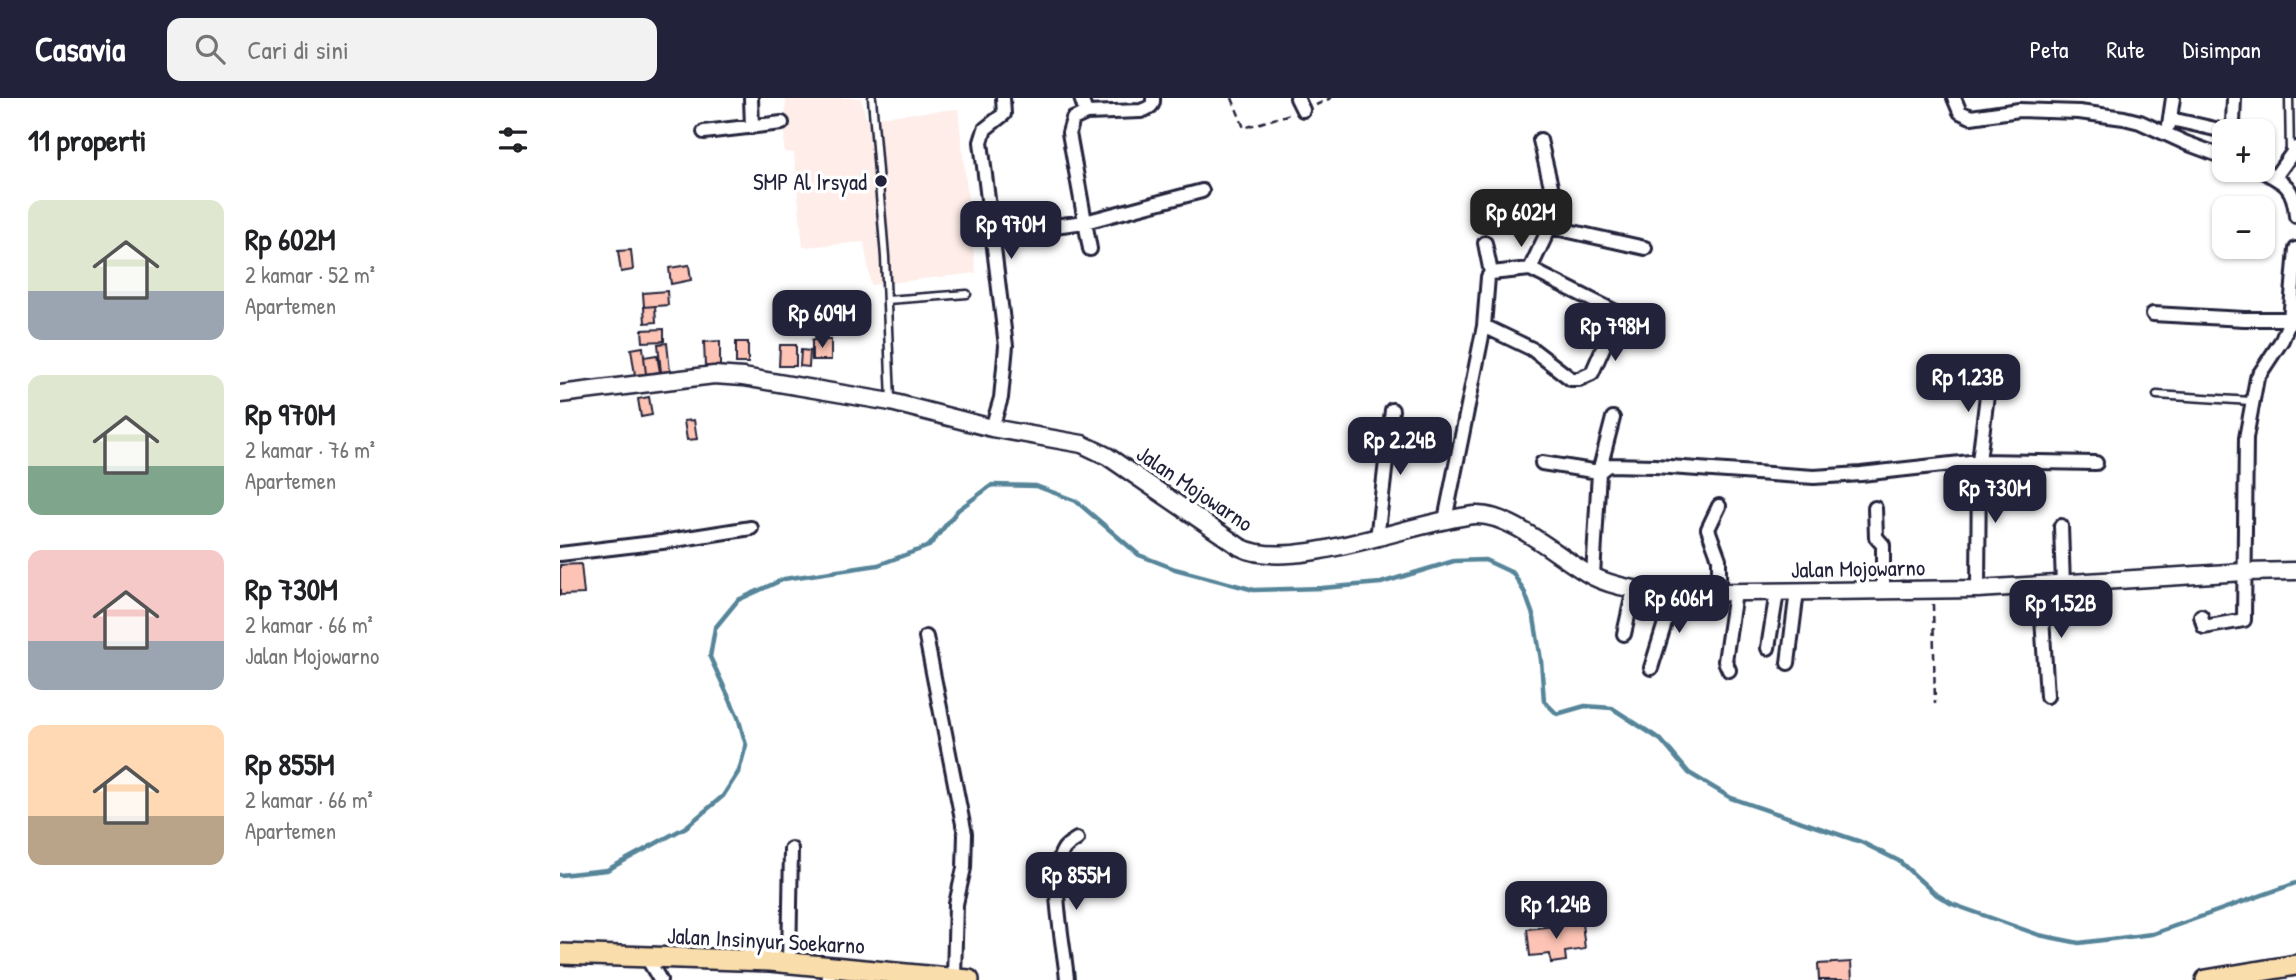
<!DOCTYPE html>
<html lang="id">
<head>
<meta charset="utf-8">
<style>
	:root { --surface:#fff; --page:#f2f2f2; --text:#202124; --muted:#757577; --accent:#22223b }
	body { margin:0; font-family:"Patrick Hand",sans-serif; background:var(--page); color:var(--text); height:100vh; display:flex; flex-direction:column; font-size:26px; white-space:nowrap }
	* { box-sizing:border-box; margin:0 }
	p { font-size:23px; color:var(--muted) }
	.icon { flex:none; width:38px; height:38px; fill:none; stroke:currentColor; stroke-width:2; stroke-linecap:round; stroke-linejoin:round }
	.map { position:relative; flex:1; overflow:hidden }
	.details { display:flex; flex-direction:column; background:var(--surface); width:560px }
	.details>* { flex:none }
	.buttons { position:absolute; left:1652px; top:21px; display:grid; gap:14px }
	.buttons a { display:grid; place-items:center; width:63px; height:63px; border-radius:14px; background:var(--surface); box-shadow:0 2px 5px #0004; font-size:35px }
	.price { position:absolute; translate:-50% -60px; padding:0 16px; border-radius:14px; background:var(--accent); color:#fff; font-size:23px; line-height:46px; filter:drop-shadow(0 2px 4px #0008) }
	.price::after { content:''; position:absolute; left:50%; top:42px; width:21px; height:16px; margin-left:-10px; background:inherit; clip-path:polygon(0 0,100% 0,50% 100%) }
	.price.selected { background:#222; color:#fff }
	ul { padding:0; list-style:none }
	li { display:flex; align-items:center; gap:21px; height:175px; padding:0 28px }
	li span { display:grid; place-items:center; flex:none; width:196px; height:140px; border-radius:14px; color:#555 }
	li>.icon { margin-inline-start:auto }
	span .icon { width:84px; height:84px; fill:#fffc; stroke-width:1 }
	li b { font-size:30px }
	h2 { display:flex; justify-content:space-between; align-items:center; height:84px; padding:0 28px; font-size:30px }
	header { display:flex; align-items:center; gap:42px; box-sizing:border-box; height:98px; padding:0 35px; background:var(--accent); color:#fff }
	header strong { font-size:33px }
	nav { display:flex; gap:38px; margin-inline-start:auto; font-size:24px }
	.search { width:490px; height:63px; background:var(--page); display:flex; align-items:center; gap:18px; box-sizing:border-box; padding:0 24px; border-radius:14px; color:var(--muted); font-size:26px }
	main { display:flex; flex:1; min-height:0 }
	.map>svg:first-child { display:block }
	.built { fill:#feede8 }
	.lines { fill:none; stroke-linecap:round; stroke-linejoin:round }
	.stream { stroke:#568599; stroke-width:4.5 }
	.building { fill:#fdc3b4; stroke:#22223b; stroke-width:2 }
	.lane-casing { stroke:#22223b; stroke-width:11 }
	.street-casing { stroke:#22223b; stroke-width:18 }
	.secondary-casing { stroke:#22223b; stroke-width:21 }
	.primary-casing { stroke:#22223b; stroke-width:24 }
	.path { stroke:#22223b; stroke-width:2.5; stroke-dasharray:7 5; stroke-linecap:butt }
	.lane { stroke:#fff; stroke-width:6 }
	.street { stroke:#fff; stroke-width:12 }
	.secondary { stroke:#fff; stroke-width:16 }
	.primary { stroke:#f9deab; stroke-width:19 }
	.poi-dot { fill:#22223b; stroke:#fff; stroke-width:2.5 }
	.labels { text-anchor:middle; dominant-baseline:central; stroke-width:7; stroke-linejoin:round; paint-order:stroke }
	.poi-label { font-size:23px; fill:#22223b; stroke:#fff; text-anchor:end }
	.street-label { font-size:23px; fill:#22223b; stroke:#fff }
</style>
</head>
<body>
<header>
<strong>Casavia</strong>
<div class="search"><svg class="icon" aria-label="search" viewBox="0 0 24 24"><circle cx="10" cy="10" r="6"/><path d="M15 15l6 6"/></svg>Cari di sini</div>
<nav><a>Peta</a><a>Rute</a><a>Disimpan</a></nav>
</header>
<main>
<section class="details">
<h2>11 properti<svg class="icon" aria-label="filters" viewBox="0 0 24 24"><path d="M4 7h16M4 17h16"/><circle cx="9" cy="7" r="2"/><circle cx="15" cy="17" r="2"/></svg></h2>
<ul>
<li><span style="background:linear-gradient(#dfe7d0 65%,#9aa5b1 0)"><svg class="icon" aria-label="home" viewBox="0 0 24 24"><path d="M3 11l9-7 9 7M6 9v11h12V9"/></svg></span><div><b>Rp 602M</b><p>2 kamar · 52 m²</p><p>Apartemen</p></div></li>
<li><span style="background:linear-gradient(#dfe7d0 65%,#7fa58c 0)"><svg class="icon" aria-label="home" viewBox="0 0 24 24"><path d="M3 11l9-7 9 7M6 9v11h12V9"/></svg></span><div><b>Rp 970M</b><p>2 kamar · 76 m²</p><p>Apartemen</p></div></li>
<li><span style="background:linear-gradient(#f6c9c9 65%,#9aa5b1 0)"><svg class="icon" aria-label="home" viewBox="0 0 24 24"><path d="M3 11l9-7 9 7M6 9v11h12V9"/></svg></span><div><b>Rp 730M</b><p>2 kamar · 66 m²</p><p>Jalan Mojowarno</p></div></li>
<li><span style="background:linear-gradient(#ffd9b3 65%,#b9a48a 0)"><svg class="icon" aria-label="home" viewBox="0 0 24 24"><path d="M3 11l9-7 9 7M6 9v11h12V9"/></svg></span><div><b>Rp 855M</b><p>2 kamar · 66 m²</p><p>Apartemen</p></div></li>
</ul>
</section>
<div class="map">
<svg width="1736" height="882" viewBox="0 0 1736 882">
	<rect width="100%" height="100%" fill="#fff"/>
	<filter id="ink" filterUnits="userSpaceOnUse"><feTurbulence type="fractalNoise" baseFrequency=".0143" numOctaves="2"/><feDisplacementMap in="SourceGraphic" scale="14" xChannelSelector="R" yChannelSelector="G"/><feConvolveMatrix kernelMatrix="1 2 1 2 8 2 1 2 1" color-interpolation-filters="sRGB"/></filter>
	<g filter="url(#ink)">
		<path class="built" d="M 226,0 L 301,0 L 306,20 L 398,11 L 416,175 L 311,187 L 304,144 L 243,149 L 234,55 L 224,54 Z"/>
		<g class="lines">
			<path class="stream" d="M 0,777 L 47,772 L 126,729 L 163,698 L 179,673 L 186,647 L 178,619 L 150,559 L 155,530 L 178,502 L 224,481 L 318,467 L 369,448 L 398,412 L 432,387 L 476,388 L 516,403 L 579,457 L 615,471 L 694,492 L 762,490 L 821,485 L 894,463 L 925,462 L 953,475 L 965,495 L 974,520 L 981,562 L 984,603 L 997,616 L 1025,608 L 1052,610 L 1101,642 L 1129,675 L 1171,700 L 1301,744 L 1339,763 L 1374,795 L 1392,806 L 1479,837 L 1519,845 L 1592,836 L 1736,785"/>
		</g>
		<path class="building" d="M 71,152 L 73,172 L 61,174 L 58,153 Z
			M 129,167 L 131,182 L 111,186 L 109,170 Z
			M 107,193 L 108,207 L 84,209 L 83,195 Z
			M 95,208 L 96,224 L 85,225 L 84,209 Z
			M 104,231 L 104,243 L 83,244 L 82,232 Z
			M 252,242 L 271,242 L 271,262 L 252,262 Z
			M 160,243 L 160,268 L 145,268 L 144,244 Z
			M 176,244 L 188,244 L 188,265 L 176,265 Z
			M 107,245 L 110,273 L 101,274 L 98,246 Z
			M 220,247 L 236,247 L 236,268 L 219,268 Z
			M 83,249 L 86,276 L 75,277 L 71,251 Z
			M 241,252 L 250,253 L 249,269 L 240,268 Z
			M 97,257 L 100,274 L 86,276 L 84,259 Z
			M 89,299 L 92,317 L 81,319 L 78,301 Z
			M 134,322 L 137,341 L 127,342 L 124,323 Z
			M 21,466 L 24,496 L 0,497 L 0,467 Z
			M 1022,825 L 1025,851 L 1005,854 L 1006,863 L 991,865 L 990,856 L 970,858 L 967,831 Z
			M 1291,864 L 1292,882 L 1259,882 L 1258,866 Z"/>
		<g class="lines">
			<g class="lane-casing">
				<path id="lane" d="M 312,0 L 325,159 L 331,302
					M 1729,0 L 1730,57
					M 327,202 L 407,196
					M 1597,297 L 1691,303"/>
			</g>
			<g class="street-casing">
				<path id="street" d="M 191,0 L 192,29
					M 521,0 L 526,15 L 513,21 L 509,35 L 530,151
					M 737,0 L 743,12
					M 1394,0 L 1400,14 L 1411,19 L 1459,12 L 1519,14 L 1564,20 L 1580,24 L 1626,45 L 1664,59
					M 526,15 L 581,13 C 588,10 594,9 593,0
					M 1611,21 L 1664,33 L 1670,31 L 1673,26 L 1674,0
					M 1609,27 L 1613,0
					M 144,34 L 222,25
					M 1700,72 C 1726,85 1734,89 1736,118
					M 1715,79 L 1736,50
					M 991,129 L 1085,150
					M 431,136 L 525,124 L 642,93
					M 925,145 L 931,175
					M 1593,216 L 1684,221 L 1736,221
					M 924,228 L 972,251 L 1011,281 L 1019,281 L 1032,275 L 1057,218 L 1056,214 L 970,171
					M 432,330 L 441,300 L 446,248 L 421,44 L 425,31 L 444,16 L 443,0
					M 982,365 L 1039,374 L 1053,320
					M 1315,410 L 1316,439 L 1323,447 L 1323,492
					M 885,422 L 924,228 L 928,179 L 931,175 L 970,171 L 995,118 L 996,109 L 980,42
					M 1501,428 L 1503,487
					M 817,441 L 832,312
					M 0,456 L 102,444 L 191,430
					M 1033,478 L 1039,374 L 1048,367 L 1095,368 L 1254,379 L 1301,376 L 1419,363 L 1536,365
					M 1480,488 L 1487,598
					M 1418,491 L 1419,363 L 1430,272
					M 1159,495 L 1159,461 L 1148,431 L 1159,408
					M 1641,518 L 1644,529 L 1684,522 L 1686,340 L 1697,280 L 1722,242 L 1730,222 L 1736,151
					M 1064,536 L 1074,491
					M 366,539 L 405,736 L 404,770 L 396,806 L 394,879
					M 1208,550 L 1217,494
					M 1228,565 L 1237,493
					M 1091,570 L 1109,512 L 1110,495
					M 1169,572 L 1165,563 L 1175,495
					M 87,860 L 100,882
					M 229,865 L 231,751
					M 268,868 L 269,882
					M 507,882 C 505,851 487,776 504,751 C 507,747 512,744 517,741"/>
			</g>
			<g class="secondary-casing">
				<path id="secondary" d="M 0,296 L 154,277 L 183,279 L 331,304 L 432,330 L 522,346 L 547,358 L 680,449 C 731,476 857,422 915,417 C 952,415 1000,461 1032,478 C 1056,490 1084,493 1110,495 L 1418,491 L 1684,474 L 1736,473"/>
			</g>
			<g class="primary-casing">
				<path id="primary" d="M 0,856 L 210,863 L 409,882
					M 1646,882 L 1736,867"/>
			</g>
			<path class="path" d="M 672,0 L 684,30 L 730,16
				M 756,7 L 771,0
				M 1373,506 L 1375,606"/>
			<use href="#lane" class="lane"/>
			<use href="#street" class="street"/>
			<use href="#secondary" class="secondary"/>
			<use href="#primary" class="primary"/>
		</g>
	</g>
	<circle class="poi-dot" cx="321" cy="83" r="7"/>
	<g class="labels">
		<g class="poi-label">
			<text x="307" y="83">SMP Al Irsyad</text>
		</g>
		<g class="street-label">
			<text transform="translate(635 390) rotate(34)">Jalan Mojowarno</text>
			<text transform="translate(1298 470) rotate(-1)">Jalan Mojowarno</text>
			<text transform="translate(206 842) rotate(3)">Jalan Insinyur Soekarno</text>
		</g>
	</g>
</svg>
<div class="buttons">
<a>+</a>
<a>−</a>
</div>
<b class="price selected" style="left:961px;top:151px">Rp 602M</b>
<b class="price" style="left:451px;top:163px">Rp 970M</b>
<b class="price" style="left:262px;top:252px">Rp 609M</b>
<b class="price" style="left:1055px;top:265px">Rp 798M</b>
<b class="price" style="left:1408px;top:316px">Rp 1.23B</b>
<b class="price" style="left:840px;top:379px">Rp 2.24B</b>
<b class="price" style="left:1435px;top:427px">Rp 730M</b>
<b class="price" style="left:1119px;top:537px">Rp 606M</b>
<b class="price" style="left:1501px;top:542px">Rp 1.52B</b>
<b class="price" style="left:516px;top:814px">Rp 855M</b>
<b class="price" style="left:996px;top:843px">Rp 1.24B</b>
</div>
</main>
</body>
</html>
